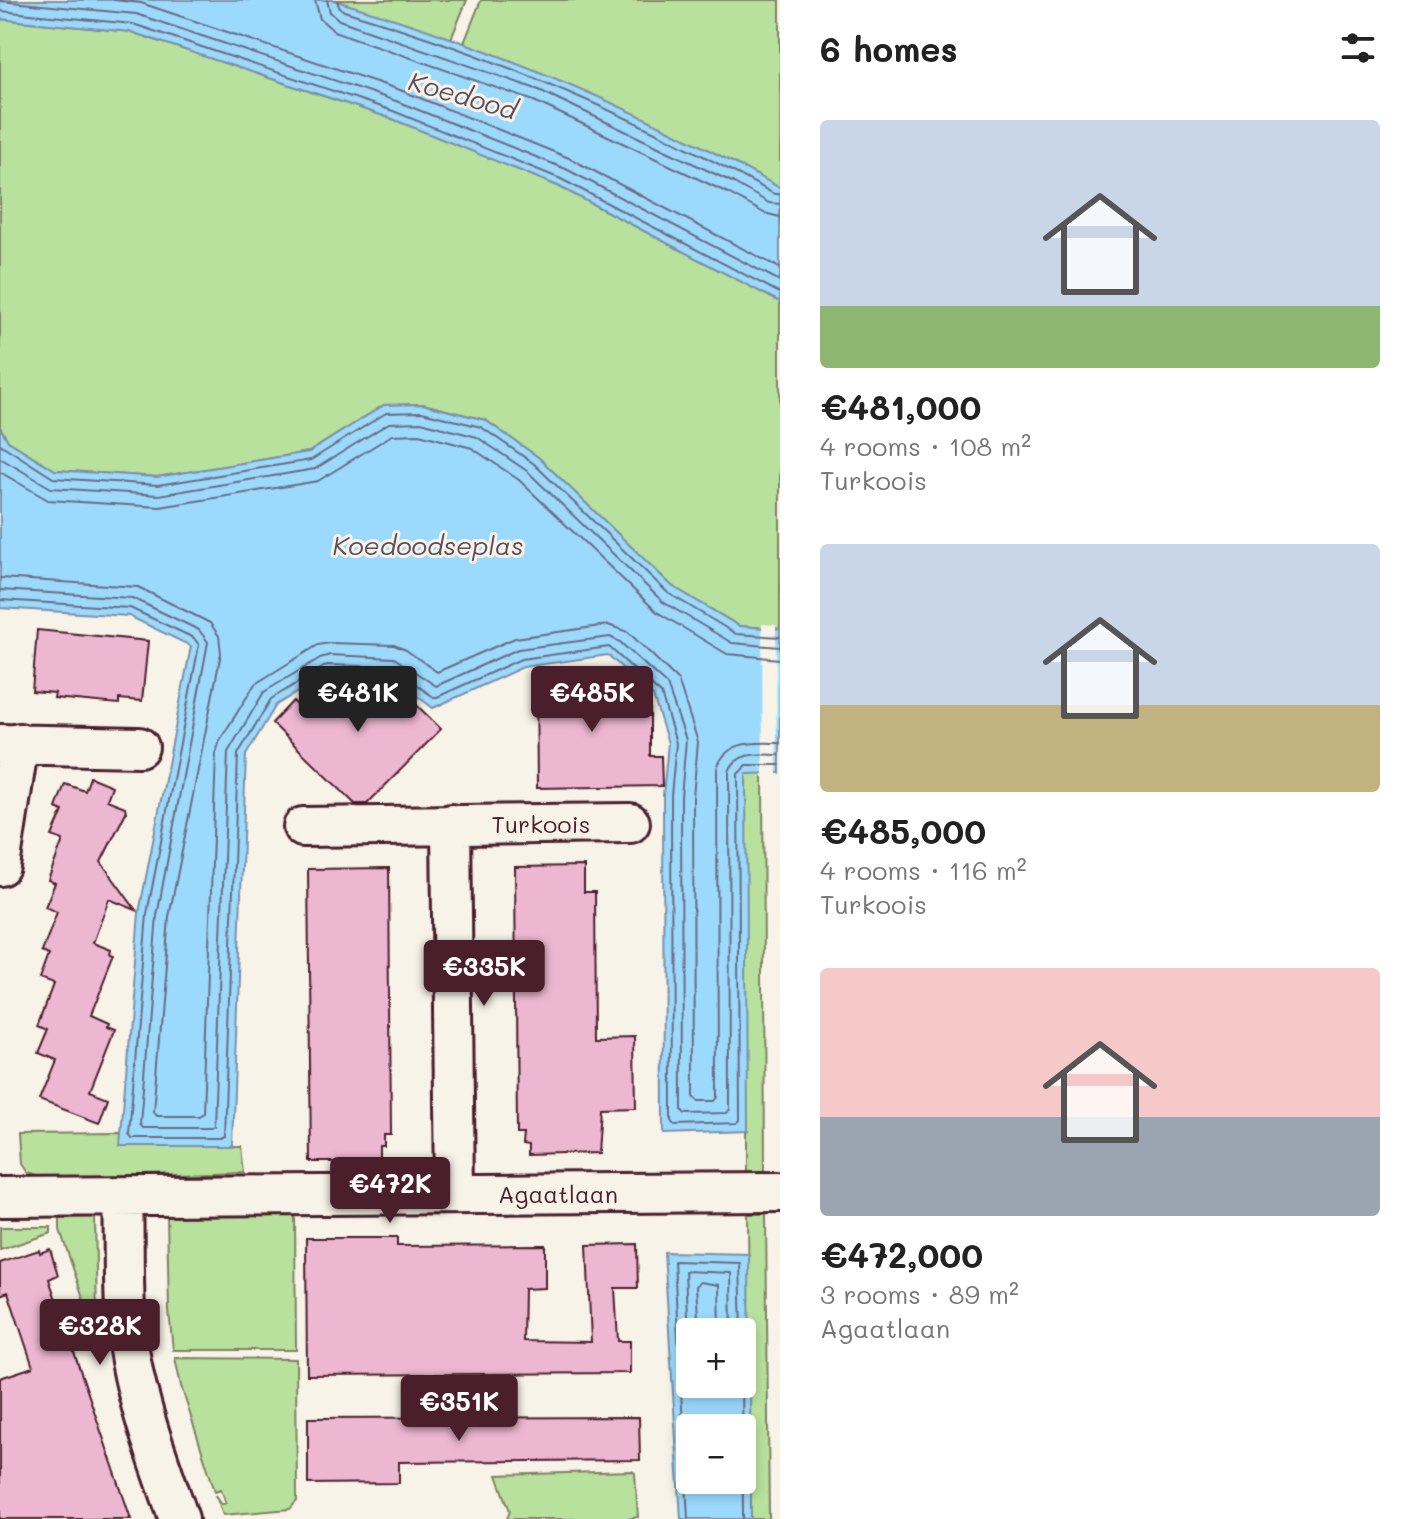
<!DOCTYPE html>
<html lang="en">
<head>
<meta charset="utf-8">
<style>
	:root { --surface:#fff; --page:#f2f2f2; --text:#222; --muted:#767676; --accent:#4a1f2b }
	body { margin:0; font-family:Mali,sans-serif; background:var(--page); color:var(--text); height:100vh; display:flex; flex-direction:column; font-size:30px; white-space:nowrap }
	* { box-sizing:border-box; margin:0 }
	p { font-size:26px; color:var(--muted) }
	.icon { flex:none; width:44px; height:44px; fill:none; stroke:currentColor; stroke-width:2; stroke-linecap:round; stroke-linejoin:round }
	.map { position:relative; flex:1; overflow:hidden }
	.sheet { display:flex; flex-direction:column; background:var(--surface); width:640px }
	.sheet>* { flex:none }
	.controls { position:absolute; left:676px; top:1318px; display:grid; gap:16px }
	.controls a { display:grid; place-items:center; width:80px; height:80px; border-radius:8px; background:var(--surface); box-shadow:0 4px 12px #0003; font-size:40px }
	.price { position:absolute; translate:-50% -68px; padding:0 18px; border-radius:8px; background:var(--accent); color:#fff; font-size:26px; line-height:52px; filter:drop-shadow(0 2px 4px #0008) }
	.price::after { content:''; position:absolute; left:50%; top:48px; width:24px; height:18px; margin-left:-12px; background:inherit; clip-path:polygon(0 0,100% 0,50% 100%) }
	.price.on { background:#222; color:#fff }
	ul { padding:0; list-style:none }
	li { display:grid; align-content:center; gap:16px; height:424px; padding:0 40px }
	li span { display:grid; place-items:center; height:248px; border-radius:8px; color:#555 }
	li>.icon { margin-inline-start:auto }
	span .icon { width:144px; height:144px; fill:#fffc; stroke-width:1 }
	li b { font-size:34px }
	h2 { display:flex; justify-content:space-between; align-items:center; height:96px; padding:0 40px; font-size:34px }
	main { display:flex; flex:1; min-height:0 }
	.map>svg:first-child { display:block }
	.green { fill:#b8e19d; stroke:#818064; stroke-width:2 }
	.water { fill:#9cdafd; stroke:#7b8fa9; stroke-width:2; fill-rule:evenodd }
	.pier { fill:#f7f3e8 }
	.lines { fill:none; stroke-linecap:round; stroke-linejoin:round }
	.shore { stroke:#6b6a7f; stroke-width:2 }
	.building { fill:#edb7d1; stroke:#4a1f2b; stroke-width:2 }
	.minor-casing { stroke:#4a1f2b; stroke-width:44 }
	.minor { stroke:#f7f3e8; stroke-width:38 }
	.labels { text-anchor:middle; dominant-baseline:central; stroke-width:6; stroke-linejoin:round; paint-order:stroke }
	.street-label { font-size:24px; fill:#4a1f2b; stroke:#f7f3e8 }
	.water-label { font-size:26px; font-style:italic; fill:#5e4e60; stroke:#f7f3e8 }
</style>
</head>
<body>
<main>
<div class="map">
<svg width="780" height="1519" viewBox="0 0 780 1519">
	<rect width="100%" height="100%" fill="#f7f3e8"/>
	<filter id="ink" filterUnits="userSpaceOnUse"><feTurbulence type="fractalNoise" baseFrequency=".0125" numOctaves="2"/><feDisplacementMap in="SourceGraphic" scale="16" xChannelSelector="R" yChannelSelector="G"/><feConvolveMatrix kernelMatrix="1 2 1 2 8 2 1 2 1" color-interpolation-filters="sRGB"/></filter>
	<g filter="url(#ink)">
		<path class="green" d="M 333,0 L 467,0 L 451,39 Z
			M 481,0 L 780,0 L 780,188 C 679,132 572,83 464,43 Z
			M 0,19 L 131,32 L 390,118 L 558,186 L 780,302 L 780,629 L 739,626 L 672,586 L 538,457 L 485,420 L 423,404 L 384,405 L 309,452 L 157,477 L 55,470 L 8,441 L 0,427 Z
			M 746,773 L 763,773 L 765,1171 L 746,1172 Z
			M 121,1133 L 121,1146 L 242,1146 L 245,1172 L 42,1178 L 26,1173 L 20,1164 L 18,1134 Z
			M 748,1214 L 766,1214 L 769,1519 L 751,1519 Z
			M 295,1215 L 296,1350 L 173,1350 L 169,1311 L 167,1216 Z
			M 95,1217 L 97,1316 L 90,1318 L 60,1230 L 60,1218 Z
			M 0,1227 L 51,1227 L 51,1233 L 0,1250 Z
			M 175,1358 L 296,1359 L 297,1501 L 290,1509 L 223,1515 L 216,1495 L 222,1504 L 226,1503 L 221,1489 L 215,1491 L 181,1386 Z
			M 632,1471 L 635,1473 L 638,1517 L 628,1519 L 507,1519 L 510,1511 L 497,1475 Z"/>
		<path class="water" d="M 0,0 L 333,0 C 488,45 639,109 780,188 L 780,302 L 558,186 L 390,118 L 131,32 L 0,19 Z
			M 422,404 L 485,420 L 538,457 L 672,586 L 739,626 L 780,629 L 780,773 L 746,774 L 748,1131 L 664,1134 L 663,796 L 668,743 L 653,696 L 608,655 L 523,667 L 433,708 L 389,675 L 330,673 L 276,705 L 246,755 L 232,1146 L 120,1146 L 139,913 L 191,646 L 129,616 L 0,608 L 0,427 L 8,441 L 55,470 L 157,477 L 309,452 L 384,405 Z
			M 664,1252 L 749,1254 L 751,1519 L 681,1519 ZM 742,1332 L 742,1384 L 690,1384 L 690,1332 ZM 742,1428 L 742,1480 L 690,1480 L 690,1428 Z"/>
		<path class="pier" d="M 762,624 L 776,625 L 777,777 L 763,777 Z"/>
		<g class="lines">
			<path class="shore" d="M 114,0 L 141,3 L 400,90 L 569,158 L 780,268
				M 315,0 L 320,19 L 334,31 L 534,101 L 728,193 L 764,213 L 780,217
				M 327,0 L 330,12 L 339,20 L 539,90 L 734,183 L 769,203 L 780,204
				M 337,0 L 339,7 L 344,11 C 493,55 638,118 774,194 L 780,194
				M 0,1 L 136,14 L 396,101 L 566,169 L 780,281
				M 0,11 L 133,24 L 393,111 L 561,179 L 780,293
				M 0,444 L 53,478 L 158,485 L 311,460 L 386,413 L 422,412 L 481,427 L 533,463 L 668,593 L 736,634 L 780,637
				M 0,458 L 51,488 L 159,495 L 315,469 L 389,423 L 421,422 L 477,437 L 527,471 L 663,602 L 732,643 L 780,647
				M 0,472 L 48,500 L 160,507 L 318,481 L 392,435 L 419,434 L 472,448 L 519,480 L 657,612 L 727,654 L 780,659
				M 0,578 L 138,587 L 210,623 L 219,636 L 221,653 L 169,917 L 153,1112 L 156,1116 L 199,1116 L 203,1113 L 216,753 L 220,740 L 255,684 L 318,645 L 330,643 L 394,645 L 406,650 L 437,672 L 515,638 L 608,625 L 628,632 L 678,680 L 698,742 L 693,797 L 694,1097 L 698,1101 L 715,1101 L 718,1097 L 717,768 C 727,739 755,743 780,743
				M 0,590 L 132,598 L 199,630 L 208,642 L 157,916 L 140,1124 L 143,1128 L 210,1128 L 214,1126 L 228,752 L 264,692 L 320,658 L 330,655 L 394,658 L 436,686 L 518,649 L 610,637 L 620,642 L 667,685 L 686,740 L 681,797 L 682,1110 L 685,1114 L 727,1113 L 730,1109 L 729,771 C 738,750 761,755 780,755
				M 0,600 L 130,608 L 194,638 L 199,645 L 147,914 L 129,1134 L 132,1138 L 220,1138 L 224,1136 L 238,754 L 271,699 L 327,665 L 391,667 L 435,698 L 521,659 L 609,647 L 661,694 L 676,743 L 671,796 L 672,1121 L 675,1125 L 737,1123 L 740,1120 L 738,774 L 747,765 L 780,765
				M 699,1332 L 696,1286 L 700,1282 L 719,1285 L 720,1332
				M 742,1357 L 743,1519
				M 690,1381 L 685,1271 L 731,1273 L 732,1332
				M 688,1519 L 674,1261 L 740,1263 L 742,1332"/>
		</g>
		<path class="building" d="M 37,630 L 148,641 L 142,701 L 119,699 L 119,704 L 54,698 L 55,693 L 32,691 Z
			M 616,672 L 615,686 L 638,708 L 650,706 L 650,756 L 661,756 L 662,786 L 537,788 L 536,673 Z
			M 336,673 L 348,684 L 375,683 L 384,673 L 441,729 L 367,804 L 355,804 L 272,723 L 293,701 L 301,709 Z
			M 90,777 L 112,786 L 107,800 L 125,807 L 126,812 L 101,862 L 136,910 L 109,899 L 93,943 L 111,950 L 110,955 L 113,956 L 89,1016 L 107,1024 L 106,1027 L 114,1030 L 90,1091 L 108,1098 L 99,1123 L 39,1100 L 55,1060 L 38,1053 L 48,1029 L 39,1025 L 54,985 L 40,980 L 49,955 L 42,952 L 57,912 L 45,907 L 55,883 L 48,880 L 63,840 L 52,836 L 63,811 L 56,808 L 65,784 L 85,791 Z
			M 584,866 L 584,892 L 595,892 L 596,1037 L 635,1036 L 636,1107 L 600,1108 L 597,1153 L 529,1155 L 529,1146 L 523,1145 L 524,1134 L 517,1134 L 515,867 Z
			M 389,868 L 391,1135 L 384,1135 L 384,1146 L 379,1146 L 379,1162 L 311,1162 L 308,869 Z
			M 306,1238 L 397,1238 L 397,1246 L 545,1245 L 545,1288 L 524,1289 L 523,1341 L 591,1342 L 587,1245 L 637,1244 L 638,1288 L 615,1288 L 618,1341 L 630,1341 L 630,1373 L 307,1375 Z
			M 50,1249 L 58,1275 L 49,1279 L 131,1519 L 0,1519 L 0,1378 L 33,1367 L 8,1292 L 0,1295 L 0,1263 L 39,1250 L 40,1253 Z
			M 639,1417 L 640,1460 L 399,1462 L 399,1483 L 308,1484 L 308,1418 Z"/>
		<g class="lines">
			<g class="minor-casing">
				<path id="minor" d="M 0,744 L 139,747
					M 451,824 L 455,1193
					M 303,827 L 630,823
					M 0,866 L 19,743
					M 0,1197 L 780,1192
					M 123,1197 C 125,1251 121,1308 131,1361 C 141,1415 161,1467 179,1519"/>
			</g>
			<use href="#minor" class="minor"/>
		</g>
	</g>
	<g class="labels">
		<g class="street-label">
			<text x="541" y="823">Turkoois</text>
			<text x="558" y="1193">Agaatlaan</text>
		</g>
		<g class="water-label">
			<text transform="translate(463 95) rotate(16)">Koedood</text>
			<text x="428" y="545">Koedoodseplas</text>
		</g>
	</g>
</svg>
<div class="controls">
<a>+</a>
<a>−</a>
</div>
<b class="price on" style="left:358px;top:734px">€481K</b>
<b class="price" style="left:592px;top:734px">€485K</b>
<b class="price" style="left:484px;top:1008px">€335K</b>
<b class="price" style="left:390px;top:1225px">€472K</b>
<b class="price" style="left:100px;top:1367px">€328K</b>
<b class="price" style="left:459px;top:1443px">€351K</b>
</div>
<section class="sheet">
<h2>6 homes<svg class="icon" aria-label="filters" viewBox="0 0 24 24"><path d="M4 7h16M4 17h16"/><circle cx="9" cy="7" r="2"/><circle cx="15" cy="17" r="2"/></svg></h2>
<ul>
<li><span style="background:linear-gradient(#c9d6e8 75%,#8fb573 0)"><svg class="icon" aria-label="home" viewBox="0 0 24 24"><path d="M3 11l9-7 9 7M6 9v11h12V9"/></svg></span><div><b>€481,000</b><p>4 rooms · 108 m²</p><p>Turkoois</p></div></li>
<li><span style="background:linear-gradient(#c9d6e8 65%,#c2b280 0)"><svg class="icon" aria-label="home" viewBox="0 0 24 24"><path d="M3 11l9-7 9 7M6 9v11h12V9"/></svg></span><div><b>€485,000</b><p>4 rooms · 116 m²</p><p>Turkoois</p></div></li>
<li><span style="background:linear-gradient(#f6c9c9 60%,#9aa5b1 0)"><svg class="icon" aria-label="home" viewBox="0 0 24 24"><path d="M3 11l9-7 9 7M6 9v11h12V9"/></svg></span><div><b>€472,000</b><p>3 rooms · 89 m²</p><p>Agaatlaan</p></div></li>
</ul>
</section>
</main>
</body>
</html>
